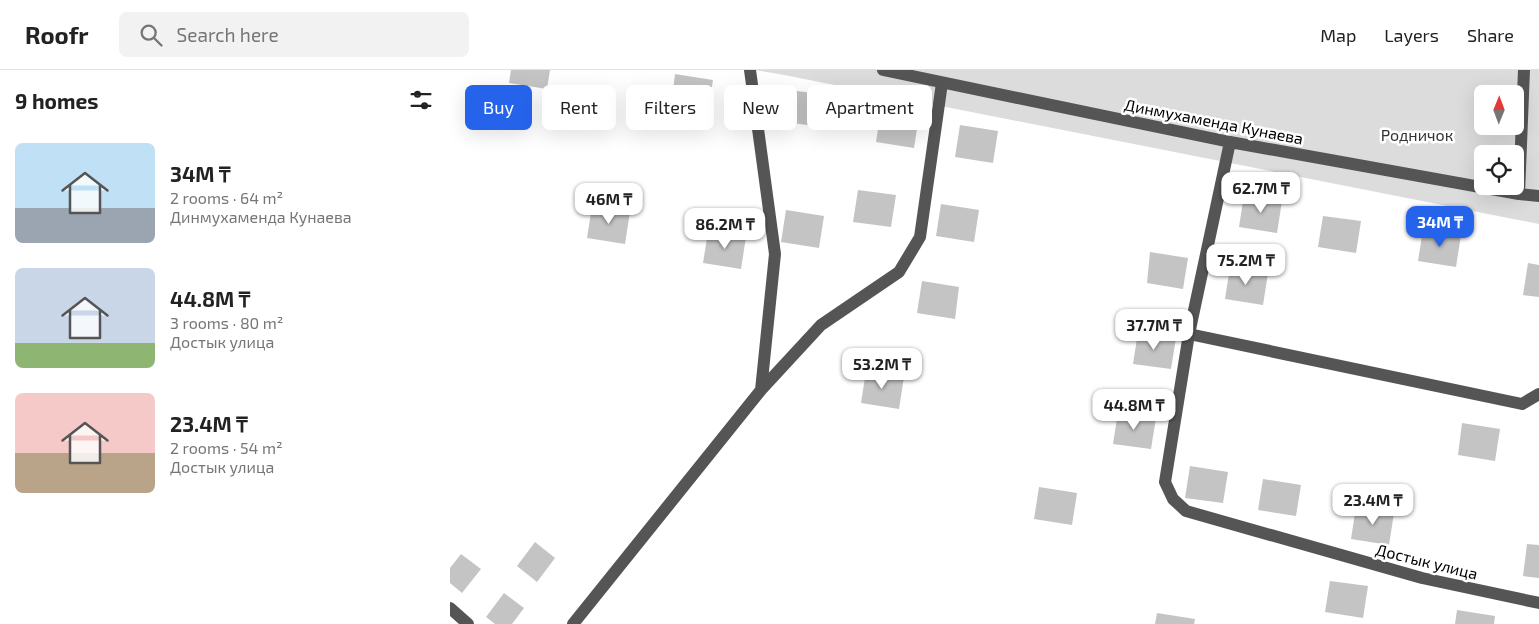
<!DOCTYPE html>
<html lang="en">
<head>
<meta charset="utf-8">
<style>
	:root { --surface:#fff; --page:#f2f2f2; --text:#222; --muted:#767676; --line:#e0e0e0; --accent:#2563eb }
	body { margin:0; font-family:"Exo 2",sans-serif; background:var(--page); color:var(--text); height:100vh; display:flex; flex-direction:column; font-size:19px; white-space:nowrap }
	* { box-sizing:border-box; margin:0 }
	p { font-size:16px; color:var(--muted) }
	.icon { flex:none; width:28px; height:28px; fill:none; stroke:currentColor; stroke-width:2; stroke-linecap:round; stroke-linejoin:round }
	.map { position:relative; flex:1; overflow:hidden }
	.sheet { display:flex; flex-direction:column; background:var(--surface); width:450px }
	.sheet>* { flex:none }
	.hud { position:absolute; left:15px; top:15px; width:475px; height:45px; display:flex; gap:10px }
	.needle { width:32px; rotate:1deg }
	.fabs { position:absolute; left:1024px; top:15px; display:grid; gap:10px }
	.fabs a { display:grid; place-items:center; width:50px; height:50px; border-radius:8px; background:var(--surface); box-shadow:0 5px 20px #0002; font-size:25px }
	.price { position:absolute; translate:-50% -42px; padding:0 11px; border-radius:10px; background:#fff; color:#222; font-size:16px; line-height:32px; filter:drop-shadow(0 1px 2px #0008) }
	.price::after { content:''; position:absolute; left:50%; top:30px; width:15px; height:11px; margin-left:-8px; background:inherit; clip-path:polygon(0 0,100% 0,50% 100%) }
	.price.on { background:var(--accent); color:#fff }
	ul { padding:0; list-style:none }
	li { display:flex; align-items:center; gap:15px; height:125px; padding:0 15px }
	li span { display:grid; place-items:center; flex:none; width:140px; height:100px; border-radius:8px; color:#555 }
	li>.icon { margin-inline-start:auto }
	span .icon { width:60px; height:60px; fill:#fffc; stroke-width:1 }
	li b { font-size:21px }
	h2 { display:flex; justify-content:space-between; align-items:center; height:60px; padding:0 15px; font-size:21px }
	.tag { padding:0 18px; border-radius:8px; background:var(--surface); box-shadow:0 5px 20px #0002; font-size:18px; line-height:45px }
	.tag.on { background:var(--accent); color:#fff }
	header { display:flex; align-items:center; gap:30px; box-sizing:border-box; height:70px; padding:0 25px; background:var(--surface); border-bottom:1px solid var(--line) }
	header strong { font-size:24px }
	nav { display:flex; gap:28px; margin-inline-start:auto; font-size:18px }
	.search { width:350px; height:45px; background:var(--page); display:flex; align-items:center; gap:12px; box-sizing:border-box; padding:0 18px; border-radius:8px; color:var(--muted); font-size:19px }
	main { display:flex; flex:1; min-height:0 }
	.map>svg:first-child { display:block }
	.green { fill:#dcdcdc; fill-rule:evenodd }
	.building { fill:#c4c4c4 }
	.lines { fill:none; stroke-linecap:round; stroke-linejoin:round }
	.minor { stroke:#555; stroke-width:12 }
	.labels { text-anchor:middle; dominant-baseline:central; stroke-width:5; stroke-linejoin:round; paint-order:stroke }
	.street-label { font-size:16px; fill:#000; stroke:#fff }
	.park-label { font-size:16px; fill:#333; stroke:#fff }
</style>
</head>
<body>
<header>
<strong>Roofr</strong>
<div class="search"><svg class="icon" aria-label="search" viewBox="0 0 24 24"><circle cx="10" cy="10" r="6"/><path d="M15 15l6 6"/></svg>Search here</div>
<nav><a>Map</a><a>Layers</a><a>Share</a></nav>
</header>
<main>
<section class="sheet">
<h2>9 homes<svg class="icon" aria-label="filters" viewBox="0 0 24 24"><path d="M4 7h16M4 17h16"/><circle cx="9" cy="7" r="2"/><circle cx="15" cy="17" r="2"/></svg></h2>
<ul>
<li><span style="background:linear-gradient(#bfe0f5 65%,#9aa5b1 0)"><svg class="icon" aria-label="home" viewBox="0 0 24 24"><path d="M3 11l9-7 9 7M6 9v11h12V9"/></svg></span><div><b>34M ₸</b><p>2 rooms · 64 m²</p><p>Динмухаменда Кунаева</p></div></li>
<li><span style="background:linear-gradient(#c9d6e8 75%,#8fb573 0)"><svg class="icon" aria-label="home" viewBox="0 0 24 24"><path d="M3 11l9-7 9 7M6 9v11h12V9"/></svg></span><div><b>44.8M ₸</b><p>3 rooms · 80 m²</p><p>Достык улица</p></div></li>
<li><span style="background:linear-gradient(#f6c9c9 60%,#b9a48a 0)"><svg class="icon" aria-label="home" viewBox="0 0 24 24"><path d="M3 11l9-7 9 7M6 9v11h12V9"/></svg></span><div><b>23.4M ₸</b><p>2 rooms · 54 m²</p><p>Достык улица</p></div></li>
</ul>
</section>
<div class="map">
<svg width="1089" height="554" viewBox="0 0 1089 554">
	<rect width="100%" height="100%" fill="#fff"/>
	<path class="green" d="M 305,0 L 1089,0 L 1089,154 L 329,4 ZM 1032,24 L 1065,24 L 1065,56 L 1032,56 ZM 1032,84 L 1065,84 L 1065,116 L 1032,116 Z"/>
	<path class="building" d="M 61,0 L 100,0 L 97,19 L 59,13 Z
		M 225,4 L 263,10 L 258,41 L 221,36 Z
		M 332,19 L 370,24 L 365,56 L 327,51 Z
		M 431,40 L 469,46 L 464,78 L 426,72 Z
		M 510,55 L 548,61 L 543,93 L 505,87 Z
		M 408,120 L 446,125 L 441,157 L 403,152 Z
		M 794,125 L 832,131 L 827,163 L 789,157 Z
		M 491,134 L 529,140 L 524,172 L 486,166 Z
		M 142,136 L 180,142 L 175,174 L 137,168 Z
		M 336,140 L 374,146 L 369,178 L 331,172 Z
		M 873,146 L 911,151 L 906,183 L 868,177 Z
		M 973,160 L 1011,165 L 1006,197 L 968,191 Z
		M 258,162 L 296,167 L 291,199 L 253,193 Z
		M 700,182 L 738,188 L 733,219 L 697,213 Z
		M 1078,193 L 1089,195 L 1089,227 L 1073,225 Z
		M 780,197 L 818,203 L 813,235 L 775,229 Z
		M 472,211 L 509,217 L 505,249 L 467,243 Z
		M 688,262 L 726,268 L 721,299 L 683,294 Z
		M 416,301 L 454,307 L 449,339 L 411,333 Z
		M 668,342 L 706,348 L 701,379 L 663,374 Z
		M 1012,353 L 1050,359 L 1045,391 L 1008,385 Z
		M 740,396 L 778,402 L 773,433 L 735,428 Z
		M 813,409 L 851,415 L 846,446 L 808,440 Z
		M 589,417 L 627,423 L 622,455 L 584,449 Z
		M 906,437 L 944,443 L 939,475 L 901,469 Z
		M 85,472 L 105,488 L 87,512 L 67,496 Z
		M 1077,474 L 1089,475 L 1089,508 L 1073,506 Z
		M 11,484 L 31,499 L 12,523 L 0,513 L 0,498 Z
		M 880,511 L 918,516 L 913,548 L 875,542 Z
		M 54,523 L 74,538 L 62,554 L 45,554 L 36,547 Z
		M 1007,540 L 1045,546 L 1044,554 L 1005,554 Z
		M 707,543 L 745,549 L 744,554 L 705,554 Z"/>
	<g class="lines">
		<path class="minor" d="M 433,0 L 780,72 L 1069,124 L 1089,126
			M 780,72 L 739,264 L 715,412 L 723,429 L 736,441 L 972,508 L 1089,533
			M 1069,124 L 1074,0
			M 739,264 L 1072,334 L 1089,324
			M 311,320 L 371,255 L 449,202 L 470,167 L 492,13
			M 0,538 L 18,554
			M 123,554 L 311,320 L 325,184 L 300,0"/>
	</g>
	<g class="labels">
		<g class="street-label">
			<text transform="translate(764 51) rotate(11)">Динмухаменда Кунаева</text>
			<text transform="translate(977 491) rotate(14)">Достык улица</text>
		</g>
		<g class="park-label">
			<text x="967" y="64">Родничок</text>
		</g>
	</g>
</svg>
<div class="fabs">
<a><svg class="needle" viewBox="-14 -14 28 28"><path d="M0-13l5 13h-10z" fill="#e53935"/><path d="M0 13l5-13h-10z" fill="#767676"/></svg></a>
<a><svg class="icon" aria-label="locate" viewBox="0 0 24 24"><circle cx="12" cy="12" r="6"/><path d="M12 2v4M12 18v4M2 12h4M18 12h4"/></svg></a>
</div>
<b class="price" style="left:811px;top:144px">62.7M ₸</b>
<b class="price" style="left:159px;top:155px">46M ₸</b>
<b class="price on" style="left:990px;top:178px">34M ₸</b>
<b class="price" style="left:275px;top:180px">86.2M ₸</b>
<b class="price" style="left:796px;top:216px">75.2M ₸</b>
<b class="price" style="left:704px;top:281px">37.7M ₸</b>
<b class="price" style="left:432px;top:320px">53.2M ₸</b>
<b class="price" style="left:684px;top:361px">44.8M ₸</b>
<b class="price" style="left:923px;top:456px">23.4M ₸</b>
<div class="hud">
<a class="tag on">Buy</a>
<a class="tag">Rent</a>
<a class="tag">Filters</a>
<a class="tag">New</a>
<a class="tag">Apartment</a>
</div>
</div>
</main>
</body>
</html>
